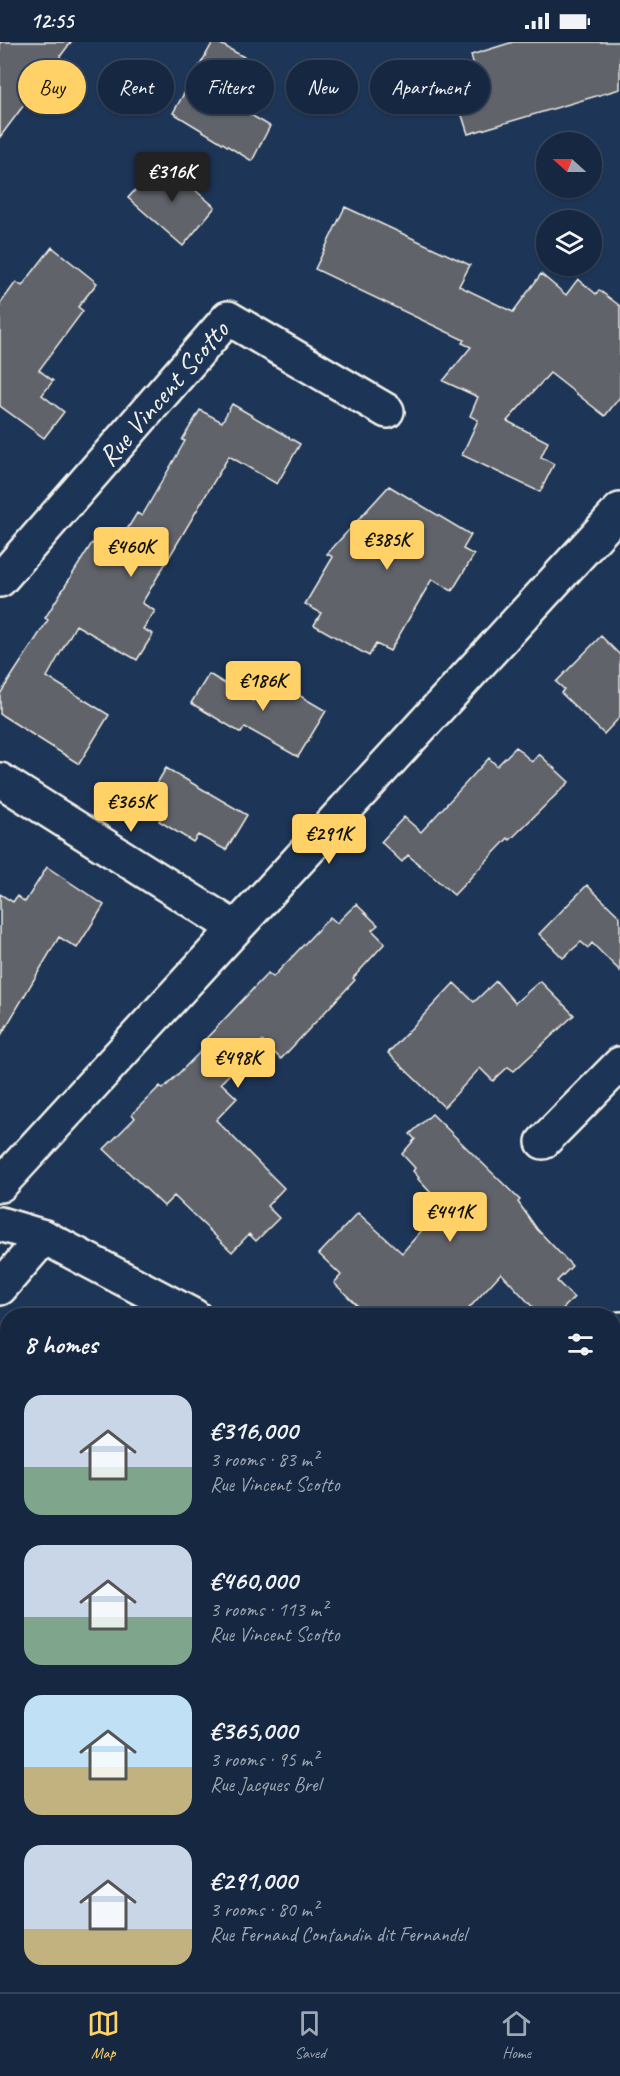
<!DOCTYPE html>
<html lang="en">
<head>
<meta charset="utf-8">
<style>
	:root { --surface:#162841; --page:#1f3048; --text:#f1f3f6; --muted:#9ea6b1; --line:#35445a; --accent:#ffd166 }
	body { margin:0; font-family:Caveat,sans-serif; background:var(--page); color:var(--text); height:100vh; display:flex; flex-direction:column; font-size:22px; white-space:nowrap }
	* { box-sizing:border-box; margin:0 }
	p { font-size:20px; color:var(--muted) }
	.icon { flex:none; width:33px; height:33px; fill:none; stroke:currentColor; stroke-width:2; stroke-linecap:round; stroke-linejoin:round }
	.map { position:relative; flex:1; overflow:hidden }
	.side { position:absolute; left:0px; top:1266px; width:621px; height:684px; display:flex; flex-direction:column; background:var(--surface); border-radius:24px 24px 0 0; box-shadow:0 2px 4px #0004,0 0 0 2px var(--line) }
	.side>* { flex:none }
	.banner { position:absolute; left:18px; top:18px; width:585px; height:54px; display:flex; gap:12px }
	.needle { width:39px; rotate:291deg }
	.tools { position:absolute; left:536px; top:90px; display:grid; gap:12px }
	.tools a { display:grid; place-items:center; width:66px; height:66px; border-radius:50%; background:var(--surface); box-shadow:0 2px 4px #0004,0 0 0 2px var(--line); font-size:30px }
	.price { position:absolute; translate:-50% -51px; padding:0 14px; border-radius:6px; background:var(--accent); color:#111; font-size:20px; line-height:39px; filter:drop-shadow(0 2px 3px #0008) }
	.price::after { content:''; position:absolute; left:50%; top:36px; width:18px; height:14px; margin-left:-9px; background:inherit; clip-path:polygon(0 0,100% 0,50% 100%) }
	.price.on { background:#222; color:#fff }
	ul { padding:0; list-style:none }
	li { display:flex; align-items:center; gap:18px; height:150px; padding:0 24px }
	li span { display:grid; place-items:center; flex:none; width:168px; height:120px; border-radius:18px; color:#555 }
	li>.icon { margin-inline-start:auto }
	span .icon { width:72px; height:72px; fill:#fffc; stroke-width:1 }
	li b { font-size:26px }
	h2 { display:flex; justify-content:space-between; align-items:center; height:72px; padding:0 24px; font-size:26px }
	.pill { padding:0 21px; border-radius:27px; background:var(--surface); box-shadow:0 2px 4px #0004,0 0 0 2px var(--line); font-size:21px; line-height:54px }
	.pill.on { background:var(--accent); color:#111 }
	.status { display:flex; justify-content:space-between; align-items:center; height:42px; padding:0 30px; background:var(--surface); direction:ltr }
	.status svg { height:16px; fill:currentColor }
	.dock { display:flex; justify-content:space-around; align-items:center; height:84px; border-top:2px solid var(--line); background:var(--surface); font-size:16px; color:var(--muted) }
	.dock a { display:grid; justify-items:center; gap:3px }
	.dock .on { color:var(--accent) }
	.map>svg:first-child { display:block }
	.building { fill:#61646b; stroke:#f4f1e8; stroke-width:1.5 }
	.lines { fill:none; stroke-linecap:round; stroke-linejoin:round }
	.minor-casing { stroke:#f4f1e8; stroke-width:38 }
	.tertiary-casing { stroke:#f4f1e8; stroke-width:38 }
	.minor { stroke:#1d3557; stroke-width:33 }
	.tertiary { stroke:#1d3557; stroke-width:33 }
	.labels { text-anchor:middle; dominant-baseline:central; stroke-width:6; stroke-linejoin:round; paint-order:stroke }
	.street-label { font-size:28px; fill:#f4f1e8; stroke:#1d3557 }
</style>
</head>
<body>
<div class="status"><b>12:55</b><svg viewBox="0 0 49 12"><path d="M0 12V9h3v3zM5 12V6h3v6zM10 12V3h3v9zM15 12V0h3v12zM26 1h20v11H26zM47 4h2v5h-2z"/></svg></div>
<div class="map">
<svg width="620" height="1950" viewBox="0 0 620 1950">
	<rect width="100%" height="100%" fill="#1d3557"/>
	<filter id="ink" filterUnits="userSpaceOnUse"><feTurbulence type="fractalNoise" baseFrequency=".0167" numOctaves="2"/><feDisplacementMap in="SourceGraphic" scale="12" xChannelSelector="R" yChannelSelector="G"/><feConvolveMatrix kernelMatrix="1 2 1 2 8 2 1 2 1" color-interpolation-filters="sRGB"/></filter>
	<g filter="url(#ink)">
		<path class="building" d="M 0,0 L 71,0 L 0,95 Z
			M 213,0 L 217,0 L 244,15 L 233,34 L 240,39 L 235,49 L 255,61 L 249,72 L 270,84 L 252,119 L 173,71 Z
			M 513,0 L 620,0 L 620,47 L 468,92 L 451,39 L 476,31 L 471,13 Z
			M 161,119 L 215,165 L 183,204 L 128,156 Z
			M 345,165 L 470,223 L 459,244 L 513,270 L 541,232 L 566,253 L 578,237 L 596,252 L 599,248 L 620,264 L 620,355 L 605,374 L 550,331 L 507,379 L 548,400 L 541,415 L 554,422 L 540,450 L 462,413 L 478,378 L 470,374 L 478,355 L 443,339 L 471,305 L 462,301 L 464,298 L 315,227 Z
			M 52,205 L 97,241 L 78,265 L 83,269 L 39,328 L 53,339 L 42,353 L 64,370 L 44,396 L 0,364 L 0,262 L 16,240 L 22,244 Z
			M 232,362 L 300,402 L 277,442 L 229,414 L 142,561 L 155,569 L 143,587 L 153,592 L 137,618 L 76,583 L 47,635 L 109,673 L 79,722 L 0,672 L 0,652 L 48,578 L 45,576 L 92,501 L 112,512 L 137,471 L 142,474 L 185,399 L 182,398 L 200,368 L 222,380 Z
			M 389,444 L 471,493 L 463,507 L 474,513 L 452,549 L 432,537 L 390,609 L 376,602 L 369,614 L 314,583 L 321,571 L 305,562 L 333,515 L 327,512 Z
			M 601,594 L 620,613 L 620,675 L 604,692 L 561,651 L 564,647 L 556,640 Z
			M 209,632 L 253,659 L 268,635 L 326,669 L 298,715 L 245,685 L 241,691 L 191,661 Z
			M 516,705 L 532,720 L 539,712 L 569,740 L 510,798 L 508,796 L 454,853 L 408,813 L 402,820 L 381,800 L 404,775 L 421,790 L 489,716 L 497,724 Z
			M 166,726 L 247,773 L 226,808 L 198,793 L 193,800 L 159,779 L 164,770 L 146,760 Z
			M 47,825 L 104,863 L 77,906 L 59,895 L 0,995 L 0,852 L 13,860 L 17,854 L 25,860 Z
			M 587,843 L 620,875 L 620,929 L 592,901 L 588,906 L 581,900 L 563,916 L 539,892 Z
			M 356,862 L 378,883 L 372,888 L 385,901 L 353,936 L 355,938 L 281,1017 L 262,999 L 221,1041 L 237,1056 L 216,1078 L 284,1146 L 267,1164 L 279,1176 L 256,1199 L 249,1192 L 232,1210 L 174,1154 L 164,1164 L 104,1107 L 135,1076 L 132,1072 L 160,1044 L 163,1047 L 205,1005 L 201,1002 L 268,931 L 273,935 L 330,875 L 337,881 Z
			M 496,939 L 515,961 L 540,939 L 574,973 L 514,1029 L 508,1025 L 493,1039 L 480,1026 L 444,1065 L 388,1011 L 454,941 L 474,960 Z
			M 432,1072 L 520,1158 L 518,1160 L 537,1187 L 572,1224 L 557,1239 L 574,1256 L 555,1274 L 541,1274 L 501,1231 L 462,1274 L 368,1274 L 334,1241 L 341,1233 L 319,1212 L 358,1171 L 402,1211 L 443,1164 L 418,1137 L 419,1136 L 413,1129 L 415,1126 L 402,1112 L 415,1097 L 410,1092 Z"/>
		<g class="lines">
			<g class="minor-casing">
				<g id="minor">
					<path id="s1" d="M 0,538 L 228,276 L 387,369"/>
					<path d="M 0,738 L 235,886"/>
					<path d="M 543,1100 L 620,1022"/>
					<path d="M 0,1143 L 620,468"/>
					<path d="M 0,1182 L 44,1195 L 194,1274"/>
					<path d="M 0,1246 L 44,1195"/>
				</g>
			</g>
			<g class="tertiary-casing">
				<path id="tertiary" d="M 614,1292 L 620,1287
					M 0,1769 L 8,1763"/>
			</g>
			<use href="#minor" class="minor"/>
			<use href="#tertiary" class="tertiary"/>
		</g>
	</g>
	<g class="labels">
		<g class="street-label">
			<text stroke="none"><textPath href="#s1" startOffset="248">Rue Vincent Scotto</textPath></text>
		</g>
	</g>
</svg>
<div class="tools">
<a><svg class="needle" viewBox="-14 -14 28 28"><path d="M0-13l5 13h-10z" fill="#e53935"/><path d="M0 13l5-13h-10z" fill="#9ea6b1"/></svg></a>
<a><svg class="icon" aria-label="layers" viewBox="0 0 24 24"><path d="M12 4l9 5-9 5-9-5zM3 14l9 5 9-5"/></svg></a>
</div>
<b class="price on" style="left:172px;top:161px">€316K</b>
<b class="price" style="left:387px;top:529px">€385K</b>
<b class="price" style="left:131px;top:536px">€460K</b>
<b class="price" style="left:263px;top:670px">€186K</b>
<b class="price" style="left:131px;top:791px">€365K</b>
<b class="price" style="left:329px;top:823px">€291K</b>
<b class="price" style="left:238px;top:1047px">€498K</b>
<b class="price" style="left:450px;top:1201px">€441K</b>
<div class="banner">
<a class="pill on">Buy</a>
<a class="pill">Rent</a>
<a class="pill">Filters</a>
<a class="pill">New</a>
<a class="pill">Apartment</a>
</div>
<section class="side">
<h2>8 homes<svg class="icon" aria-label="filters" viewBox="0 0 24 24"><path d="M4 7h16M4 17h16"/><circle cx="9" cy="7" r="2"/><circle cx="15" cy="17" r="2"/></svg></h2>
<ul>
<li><span style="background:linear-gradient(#c9d6e8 60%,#7fa58c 0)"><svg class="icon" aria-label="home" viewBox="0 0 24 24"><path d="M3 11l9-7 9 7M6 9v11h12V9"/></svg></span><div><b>€316,000</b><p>3 rooms · 83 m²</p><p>Rue Vincent Scotto</p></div></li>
<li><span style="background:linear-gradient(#c9d6e8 60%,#7fa58c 0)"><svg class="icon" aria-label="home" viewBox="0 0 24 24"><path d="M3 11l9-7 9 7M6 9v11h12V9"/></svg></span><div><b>€460,000</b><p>3 rooms · 113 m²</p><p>Rue Vincent Scotto</p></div></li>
<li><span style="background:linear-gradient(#bfe0f5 60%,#c2b280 0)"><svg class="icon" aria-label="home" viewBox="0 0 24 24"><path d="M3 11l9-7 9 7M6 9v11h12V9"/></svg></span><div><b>€365,000</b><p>3 rooms · 95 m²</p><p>Rue Jacques Brel</p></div></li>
<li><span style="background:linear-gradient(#c9d6e8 70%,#c2b280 0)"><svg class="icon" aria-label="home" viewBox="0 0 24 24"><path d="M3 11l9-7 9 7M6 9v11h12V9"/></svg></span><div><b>€291,000</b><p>3 rooms · 80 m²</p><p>Rue Fernand Contandin dit Fernandel</p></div></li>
</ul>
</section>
</div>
<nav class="dock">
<a class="on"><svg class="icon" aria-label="map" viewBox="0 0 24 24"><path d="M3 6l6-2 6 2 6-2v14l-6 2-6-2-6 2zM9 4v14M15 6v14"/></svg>Map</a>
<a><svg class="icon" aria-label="saved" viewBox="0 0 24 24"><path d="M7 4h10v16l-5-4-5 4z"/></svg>Saved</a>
<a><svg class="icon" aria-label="home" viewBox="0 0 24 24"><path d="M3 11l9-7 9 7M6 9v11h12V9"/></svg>Home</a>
</nav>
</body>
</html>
